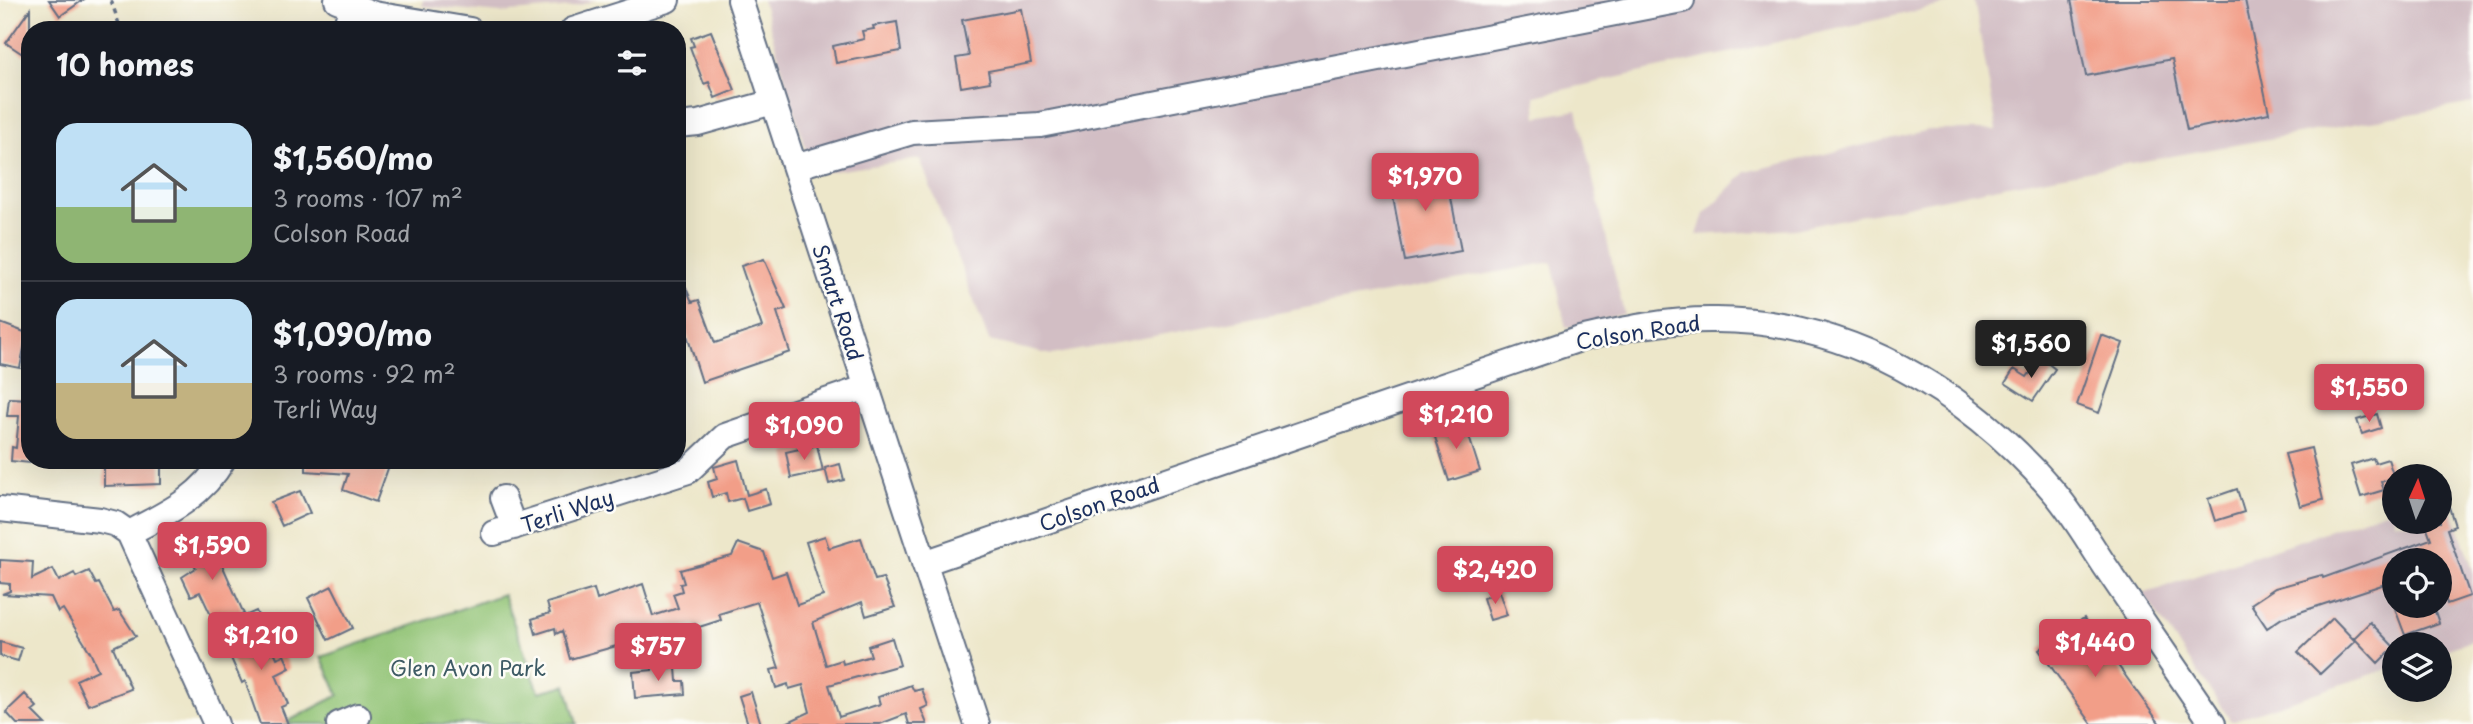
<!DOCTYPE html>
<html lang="en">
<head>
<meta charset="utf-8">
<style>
	:root { --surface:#171b24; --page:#20242c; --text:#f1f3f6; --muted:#9ea1a6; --line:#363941; --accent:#d1495b }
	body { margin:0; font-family:"Playpen Sans",sans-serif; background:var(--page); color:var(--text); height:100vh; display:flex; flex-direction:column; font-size:26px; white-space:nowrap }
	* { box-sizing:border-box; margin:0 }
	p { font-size:23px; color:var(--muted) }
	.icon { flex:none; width:38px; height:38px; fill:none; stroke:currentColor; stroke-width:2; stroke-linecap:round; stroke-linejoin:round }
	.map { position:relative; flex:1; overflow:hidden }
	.panel { position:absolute; left:21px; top:21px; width:665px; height:448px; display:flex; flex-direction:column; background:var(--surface); border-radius:28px; box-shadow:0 7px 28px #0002 }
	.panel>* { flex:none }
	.needle { width:46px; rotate:3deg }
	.tools { position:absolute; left:2382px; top:464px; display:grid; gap:14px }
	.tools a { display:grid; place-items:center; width:70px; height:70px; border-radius:50%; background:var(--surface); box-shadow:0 7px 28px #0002; font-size:35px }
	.price { position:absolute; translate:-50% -60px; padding:0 16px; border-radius:7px; background:var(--accent); color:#fff; font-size:23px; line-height:46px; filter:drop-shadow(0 2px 4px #0008) }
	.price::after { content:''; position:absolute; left:50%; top:42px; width:21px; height:16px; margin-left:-10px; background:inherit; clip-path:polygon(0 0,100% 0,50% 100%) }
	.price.selected { background:#222; color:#fff }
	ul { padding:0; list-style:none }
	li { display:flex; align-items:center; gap:21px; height:175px; padding:0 35px }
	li+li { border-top:2px solid var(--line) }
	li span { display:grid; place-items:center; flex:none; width:196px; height:140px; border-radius:21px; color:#555 }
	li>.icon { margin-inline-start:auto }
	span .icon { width:84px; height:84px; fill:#fffc; stroke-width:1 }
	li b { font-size:30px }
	h2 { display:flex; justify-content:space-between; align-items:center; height:84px; padding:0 35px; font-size:30px }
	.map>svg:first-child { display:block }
	.industrial { fill:#d2bec4; fill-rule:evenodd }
	.green { fill:#91c374; stroke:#567969; stroke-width:2 }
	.building { fill:#f29e88 }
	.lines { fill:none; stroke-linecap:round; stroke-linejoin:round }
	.minor-casing { stroke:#646f84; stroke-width:28 }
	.path { stroke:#646f84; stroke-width:3.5; stroke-dasharray:5 5; stroke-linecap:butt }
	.minor { stroke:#fff; stroke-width:24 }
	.labels { text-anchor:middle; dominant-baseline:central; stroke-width:5; stroke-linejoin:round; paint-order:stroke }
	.street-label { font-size:21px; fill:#1b2f5e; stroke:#fdfcf7 }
	.park-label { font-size:21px; fill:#3e5b65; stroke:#fdfcf7 }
</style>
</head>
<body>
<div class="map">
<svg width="2473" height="724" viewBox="0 0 2473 724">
	<rect width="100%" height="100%" fill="#fdfcf7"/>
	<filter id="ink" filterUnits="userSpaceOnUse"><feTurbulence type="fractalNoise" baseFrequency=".0143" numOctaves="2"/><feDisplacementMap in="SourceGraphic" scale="14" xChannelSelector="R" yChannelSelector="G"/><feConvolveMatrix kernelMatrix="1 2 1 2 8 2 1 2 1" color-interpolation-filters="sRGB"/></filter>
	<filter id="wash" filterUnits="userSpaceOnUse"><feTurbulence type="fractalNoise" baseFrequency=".00686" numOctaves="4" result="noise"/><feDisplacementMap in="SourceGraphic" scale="28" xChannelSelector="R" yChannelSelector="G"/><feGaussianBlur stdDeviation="1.57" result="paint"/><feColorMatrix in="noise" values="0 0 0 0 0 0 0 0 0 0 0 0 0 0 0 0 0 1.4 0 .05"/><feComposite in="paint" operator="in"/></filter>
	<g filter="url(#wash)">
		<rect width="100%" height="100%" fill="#ede7ca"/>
		<path class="industrial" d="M 423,0 L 596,0 L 573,7 L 500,13 L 422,6 Z
			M 762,0 L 1966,0 L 1535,96 L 1537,117 L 1577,110 L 1624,314 L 1566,328 L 1552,262 L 1052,355 L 989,341 L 920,159 L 813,174 Z
			M 1974,0 L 2473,0 L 2473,103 L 2008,185 L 1795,229 L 1697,235 L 1704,214 L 1746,172 L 1929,130 L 1997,130 Z
			M 2445,490 L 2473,570 L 2473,640 L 2440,652 L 2440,644 L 2394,644 L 2394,667 L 2231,721 L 2143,594 L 2394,508 L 2394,522 L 2440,522 L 2440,492 ZM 2394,560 L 2440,560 L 2440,606 L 2394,606 Z"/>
		<path class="green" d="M 503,594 L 539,692 L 566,685 L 577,724 L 283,724 L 339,695 L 321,657 Z"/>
		<g id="blocks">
			<path class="building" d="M 49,0 L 83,0 L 60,16 Z
				M 2071,0 L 2245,0 L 2269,113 L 2187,130 L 2172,59 L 2086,76 Z
				M 30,9 L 30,47 L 24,55 L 6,43 Z
				M 1021,9 L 1031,63 L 988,71 L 990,82 L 961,87 L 956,58 L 969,56 L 962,20 Z
				M 897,22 L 901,51 L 836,63 L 833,46 L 864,39 L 862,31 L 874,29 L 873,26 Z
				M 711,31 L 735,90 L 715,98 L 709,82 L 704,84 L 690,47 L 694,46 L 691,38 Z
				M 1445,166 L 1461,251 L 1405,261 L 1389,176 Z
				M 764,259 L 786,309 L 777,312 L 790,352 L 702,382 L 677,304 L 677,267 L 692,302 L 699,300 L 715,343 L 762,327 L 741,266 Z
				M 0,323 L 27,333 L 20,368 L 0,364 Z
				M 2101,335 L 2123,343 L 2099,413 L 2077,405 Z
				M 2041,358 L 2055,369 L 2033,401 L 2005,383 L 2014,369 L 2027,377 Z
				M 9,398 L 30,399 L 30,463 L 11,461 L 12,447 L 16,448 L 19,416 L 7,416 Z
				M 842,411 L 846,422 L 803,436 L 800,426 Z
				M 2377,414 L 2381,428 L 2362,434 L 2357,420 Z
				M 1464,421 L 1480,471 L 1449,481 L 1433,431 Z
				M 817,445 L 823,471 L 791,478 L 786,452 Z
				M 2311,448 L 2323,500 L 2300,506 L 2285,454 Z
				M 2373,458 L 2375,463 L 2388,459 L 2394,478 L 2381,482 L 2384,490 L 2361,497 L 2351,465 Z
				M 104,460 L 161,460 L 161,484 L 104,486 Z
				M 306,460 L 357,460 L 372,466 L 372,460 L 391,460 L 376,502 L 343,490 L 348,474 L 306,471 Z
				M 738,460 L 747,495 L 766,489 L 770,504 L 747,511 L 743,498 L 728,502 L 726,493 L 712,497 L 708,482 L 717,479 L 714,467 Z
				M 840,464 L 844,480 L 829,484 L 825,468 Z
				M 2440,488 L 2443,488 L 2455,526 L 2447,529 L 2470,596 L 2447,604 L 2440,581 L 2440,560 L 2394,560 L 2394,581 L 2282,618 L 2267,628 L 2251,604 L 2275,588 L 2322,575 L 2323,578 L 2431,539 L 2425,522 L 2440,522 Z
				M 2237,489 L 2244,512 L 2215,521 L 2208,499 Z
				M 300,491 L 310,513 L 282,526 L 271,502 Z
				M 208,533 L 244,614 L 216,626 L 200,592 L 191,596 L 182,577 L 196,568 L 188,551 L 193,548 L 190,542 Z
				M 825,536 L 829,548 L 861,538 L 875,580 L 883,578 L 895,607 L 866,616 L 862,602 L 813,622 L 826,665 L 842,660 L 843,664 L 871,656 L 868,646 L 892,638 L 900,665 L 829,685 L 839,717 L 880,704 L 878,697 L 911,685 L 914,691 L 922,689 L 928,706 L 921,709 L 927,724 L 909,724 L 906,714 L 880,724 L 784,724 L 810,712 L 803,685 L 789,689 L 788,684 L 776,688 L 771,670 L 779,668 L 757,602 L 719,614 L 721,620 L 696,628 L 695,624 L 570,659 L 562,631 L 556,634 L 555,628 L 536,634 L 532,619 L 550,613 L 547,603 L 594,589 L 597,600 L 643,584 L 653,616 L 678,608 L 673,594 L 682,591 L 680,584 L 684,583 L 680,570 L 732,556 L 738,543 L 764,552 L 772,577 L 786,572 L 797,605 L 823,596 L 806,542 Z
				M 0,560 L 33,562 L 32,579 L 53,569 L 59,581 L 74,573 L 76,577 L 89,571 L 96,584 L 99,583 L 114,612 L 119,610 L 136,636 L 113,647 L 131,689 L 88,705 L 76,680 L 98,670 L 90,652 L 63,609 L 58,612 L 51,597 L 2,594 L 10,591 L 10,584 L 0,583 Z
				M 332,586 L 353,628 L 328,640 L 308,598 Z
				M 1499,592 L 1507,615 L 1490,620 L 1483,598 Z
				M 2394,606 L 2433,606 L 2439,623 L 2405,635 Z
				M 256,611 L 277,658 L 284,655 L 290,668 L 276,675 L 288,704 L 281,707 L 288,724 L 260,724 L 245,681 L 242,683 L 230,656 L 250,646 L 238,619 Z
				M 2084,618 L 2160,724 L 2092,724 L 2039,650 Z
				M 2333,618 L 2355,641 L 2320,674 L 2298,652 Z
				M 2370,622 L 2394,647 L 2378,663 L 2354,638 Z
				M 0,642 L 22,648 L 18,661 L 0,656 Z
				M 652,667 L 676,668 L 677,681 L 684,681 L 685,694 L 635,698 L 633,672 L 652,670 Z
				M 751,692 L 761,724 L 748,724 L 739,696 Z
				M 25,694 L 37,707 L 32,711 L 45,724 L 17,724 L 6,712 Z"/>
		</g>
	</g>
	<g filter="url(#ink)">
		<use href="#blocks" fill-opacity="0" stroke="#646f84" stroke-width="2"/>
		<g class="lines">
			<g class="minor-casing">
				<path id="minor" d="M 337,0 L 374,14 L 470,30
					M 740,0 L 977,724
					M 345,30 L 351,8
					M 573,30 L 667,0
					M 677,125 L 698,123 L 773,102
					M 795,167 L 912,132 L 1040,125 L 1682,0
					M 503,498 L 514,527
					M 0,509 L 100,520 L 116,524 L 129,533 L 216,724
					M 129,533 C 167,513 201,498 223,460
					M 494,533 L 688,471 L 725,436 L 867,387
					M 924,563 L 1580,339 C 1623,329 1666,320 1710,320 C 1846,318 1968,391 2054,492 C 2073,514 2089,542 2105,566 C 2141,619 2177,671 2213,724
					M 339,724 L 358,716"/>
			</g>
			<path class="path" d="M 111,0 L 121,30"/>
			<use href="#minor" class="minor"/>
		</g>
	</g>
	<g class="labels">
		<g class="street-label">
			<text transform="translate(839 302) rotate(72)">Smart Road</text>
			<text transform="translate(1638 331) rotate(-9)">Colson Road</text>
			<text transform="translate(1099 503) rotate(-19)">Colson Road</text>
			<text transform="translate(567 510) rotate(-18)">Terli Way</text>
		</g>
		<g class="park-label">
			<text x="468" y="667">Glen Avon Park</text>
		</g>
	</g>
</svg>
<div class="tools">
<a><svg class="needle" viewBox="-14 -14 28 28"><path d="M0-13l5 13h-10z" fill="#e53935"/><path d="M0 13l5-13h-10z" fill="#9ea1a6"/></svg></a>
<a><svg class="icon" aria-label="locate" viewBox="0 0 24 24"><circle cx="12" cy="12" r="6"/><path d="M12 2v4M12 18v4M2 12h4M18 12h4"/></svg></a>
<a><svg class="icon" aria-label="layers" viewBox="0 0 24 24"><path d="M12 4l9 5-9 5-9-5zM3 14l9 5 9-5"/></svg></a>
</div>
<b class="price" style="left:1425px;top:213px">$1,970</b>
<b class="price selected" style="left:2031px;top:380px">$1,560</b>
<b class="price" style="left:2369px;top:424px">$1,550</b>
<b class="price" style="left:1456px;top:451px">$1,210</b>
<b class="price" style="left:804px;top:462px">$1,090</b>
<b class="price" style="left:212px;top:582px">$1,590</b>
<b class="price" style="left:1495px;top:606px">$2,420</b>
<b class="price" style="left:261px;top:672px">$1,210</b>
<b class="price" style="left:2095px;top:679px">$1,440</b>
<b class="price" style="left:658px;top:683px">$757</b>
<section class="panel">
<h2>10 homes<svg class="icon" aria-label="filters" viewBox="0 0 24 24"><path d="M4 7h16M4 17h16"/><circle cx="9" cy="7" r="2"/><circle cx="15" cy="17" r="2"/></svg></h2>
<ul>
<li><span style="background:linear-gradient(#bfe0f5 60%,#8fb573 0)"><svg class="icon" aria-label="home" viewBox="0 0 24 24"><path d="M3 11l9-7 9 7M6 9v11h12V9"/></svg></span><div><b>$1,560/mo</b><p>3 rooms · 107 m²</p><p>Colson Road</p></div></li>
<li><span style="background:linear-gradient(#bfe0f5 60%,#c2b280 0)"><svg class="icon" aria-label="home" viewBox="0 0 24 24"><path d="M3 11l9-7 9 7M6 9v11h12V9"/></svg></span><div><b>$1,090/mo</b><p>3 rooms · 92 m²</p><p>Terli Way</p></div></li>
</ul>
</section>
</div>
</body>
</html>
